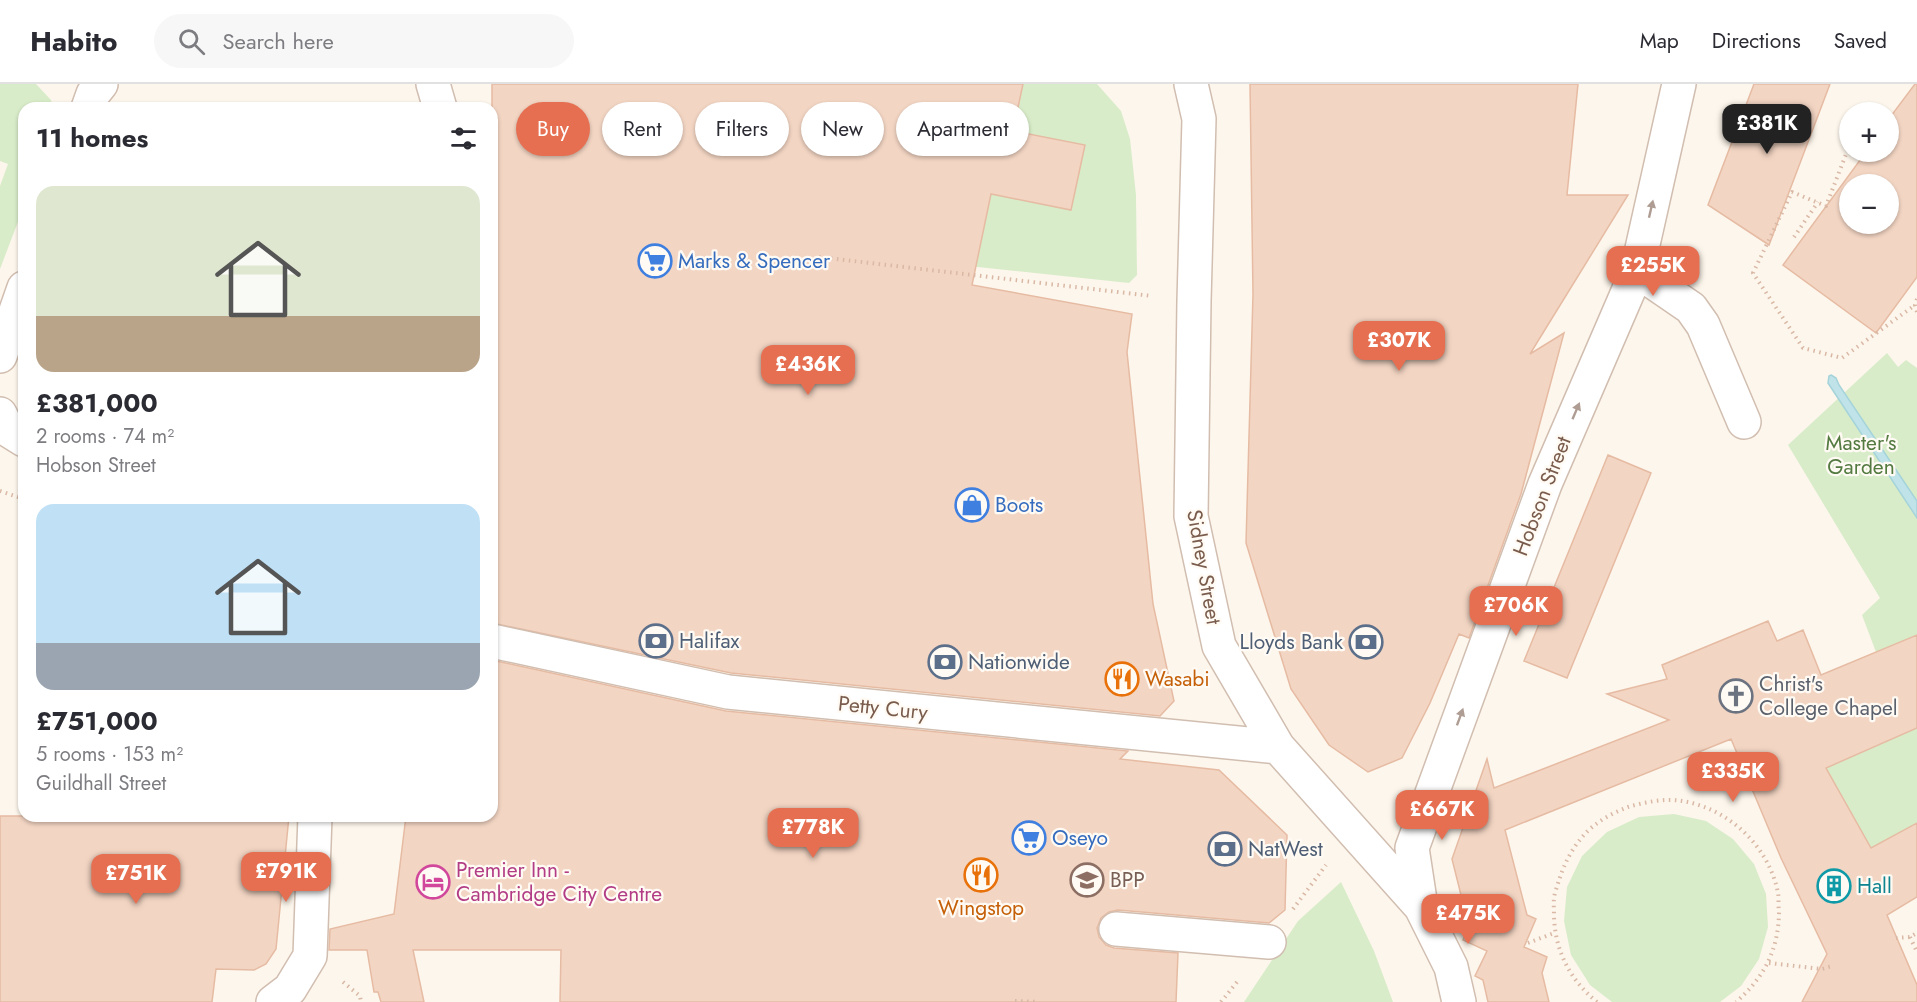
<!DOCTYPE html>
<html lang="en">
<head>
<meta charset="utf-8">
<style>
	:root { --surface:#fff; --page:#f7f7f7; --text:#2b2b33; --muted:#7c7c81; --line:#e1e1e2; --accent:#e76f51 }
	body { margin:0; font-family:Jost,sans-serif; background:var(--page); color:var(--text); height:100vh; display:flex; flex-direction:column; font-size:22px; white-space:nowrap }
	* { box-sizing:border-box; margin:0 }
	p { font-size:20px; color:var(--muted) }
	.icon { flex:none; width:33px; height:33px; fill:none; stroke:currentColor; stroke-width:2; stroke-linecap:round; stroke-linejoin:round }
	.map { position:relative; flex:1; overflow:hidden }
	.drawer { position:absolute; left:18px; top:18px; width:480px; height:720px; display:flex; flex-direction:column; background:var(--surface); border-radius:18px; box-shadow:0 2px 4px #0004 }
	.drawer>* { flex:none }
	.guide { position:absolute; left:516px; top:18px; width:570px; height:54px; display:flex; gap:12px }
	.controls { position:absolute; left:1839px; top:18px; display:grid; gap:12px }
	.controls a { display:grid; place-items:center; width:60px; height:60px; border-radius:50%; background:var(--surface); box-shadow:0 2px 4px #0004; font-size:30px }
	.price { position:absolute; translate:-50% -51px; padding:0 14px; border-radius:12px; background:var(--accent); color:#fff; font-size:20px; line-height:39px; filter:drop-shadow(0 2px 3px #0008) }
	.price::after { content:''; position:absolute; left:50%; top:36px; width:18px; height:14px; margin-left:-9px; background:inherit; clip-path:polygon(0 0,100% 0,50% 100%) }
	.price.on { background:#222; color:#fff }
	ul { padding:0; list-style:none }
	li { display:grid; align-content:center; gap:12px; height:318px; padding:0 18px }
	li span { display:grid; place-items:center; height:186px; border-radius:18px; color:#555 }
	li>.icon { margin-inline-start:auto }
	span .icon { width:108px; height:108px; fill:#fffc; stroke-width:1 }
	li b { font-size:26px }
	h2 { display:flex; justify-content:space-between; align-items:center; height:72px; padding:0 18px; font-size:26px }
	.pill { padding:0 21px; border-radius:27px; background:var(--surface); box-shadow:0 2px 4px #0004; font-size:21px; line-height:54px }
	.pill.on { background:var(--accent); color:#fff }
	header { display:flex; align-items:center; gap:36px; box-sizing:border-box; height:84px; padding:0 30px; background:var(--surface); border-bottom:2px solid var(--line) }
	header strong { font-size:28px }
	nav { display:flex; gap:33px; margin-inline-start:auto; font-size:21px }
	.search { width:420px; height:54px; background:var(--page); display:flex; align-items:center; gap:15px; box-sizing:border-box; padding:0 21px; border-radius:33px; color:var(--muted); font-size:22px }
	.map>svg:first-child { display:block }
	.green { fill:#d8ecc9 }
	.water { fill:#bfe3e8; stroke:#a5d3da; stroke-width:1.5 }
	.building { fill:#f3d5c3; stroke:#e6bba3; stroke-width:1.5; fill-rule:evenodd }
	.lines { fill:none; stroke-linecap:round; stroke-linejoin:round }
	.minor-casing { stroke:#d1beb0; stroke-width:36 }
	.path { stroke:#d9b8a5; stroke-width:4; stroke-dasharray:1.5 4.5; stroke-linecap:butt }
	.minor { stroke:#fff; stroke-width:33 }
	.oneway { fill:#af9d94 }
	.labels { text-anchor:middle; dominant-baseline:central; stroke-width:4.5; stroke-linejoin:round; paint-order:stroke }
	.shop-label { font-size:21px; fill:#366cbe; stroke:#fffaf3; text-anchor:start }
	.park-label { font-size:21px; fill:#537a41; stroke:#fffaf3 }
	.street-label { font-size:21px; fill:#7a5c4d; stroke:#fffaf3 }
	.service-label { font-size:21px; fill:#4e5e75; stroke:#fffaf3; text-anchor:start }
	.food-label { font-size:21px; fill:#c56008; stroke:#fffaf3; text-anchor:start }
	.worship-label { font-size:21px; fill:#5b616d; stroke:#fffaf3; text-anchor:start }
	.hotel-label { font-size:21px; fill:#b23c85; stroke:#fffaf3; text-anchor:start }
	.education-label { font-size:21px; fill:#785e54; stroke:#fffaf3; text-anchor:start }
	.culture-label { font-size:21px; fill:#0d838f; stroke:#fffaf3; text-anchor:start }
</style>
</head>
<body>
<header>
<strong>Habito</strong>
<div class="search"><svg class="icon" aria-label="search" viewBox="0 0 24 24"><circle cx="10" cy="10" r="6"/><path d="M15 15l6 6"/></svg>Search here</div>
<nav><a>Map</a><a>Directions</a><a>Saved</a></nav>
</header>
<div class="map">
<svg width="1917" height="918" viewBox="0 0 1917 918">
	<rect width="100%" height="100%" fill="#fdf6ec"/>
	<path class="green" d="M 0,0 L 36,0 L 51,16 L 53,24 L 24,24 L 24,122 L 0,185 L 0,102 L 8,80 L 0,77 Z
		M 854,0 L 1097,0 L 1121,27 L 1130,55 L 1136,111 L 1137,191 L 1129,199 L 892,174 Z
		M 1887,269 L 1898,283 L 1906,276 L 1917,284 L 1917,551 L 1876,568 L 1862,531 L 1880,514 L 1788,361 Z
		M 1917,644 L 1917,739 L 1859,771 L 1857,752 L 1859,743 L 1798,645 Z
		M 1674,730 L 1706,737 L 1733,755 L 1754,780 L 1766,810 L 1768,843 L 1759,875 L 1741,902 L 1720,918 L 1612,918 L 1590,901 L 1571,871 L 1564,837 L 1567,803 L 1582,772 L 1607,748 L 1639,733 Z
		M 1341,798 L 1374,867 L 1393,918 L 1244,918 L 1298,837 Z"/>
	<path class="water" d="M 1831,291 L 1836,294 L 1839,301 L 1917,417 L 1917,434 L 1828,299 L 1829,292 Z"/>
	<path class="building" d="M 492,0 L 1023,0 L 1013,47 L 1085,61 L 1071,126 L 991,110 L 972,201 L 1132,230 L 1127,268 L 1153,520 L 1174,617 L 1160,632 L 731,589 L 492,539 Z
		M 1250,0 L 1578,0 L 1567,111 L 1628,111 L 1530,270 L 1564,249 L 1521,410 L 1469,554 L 1459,550 L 1430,619 L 1402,674 L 1368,688 L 1329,661 L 1291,605 L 1246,459 L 1253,210 Z
		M 1754,0 L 1830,0 L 1769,161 L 1708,121 Z
		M 1915,0 L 1917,0 L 1917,193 L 1876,249 L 1783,181 L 1866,68 L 1888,68 L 1888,36 ZM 1850,100 L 1888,100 L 1888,140 L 1850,140 Z
		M 1608,371 L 1651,389 L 1567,594 L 1524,577 Z
		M 1768,537 L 1777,557 L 1803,546 L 1821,591 L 1917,551 L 1917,644 L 1826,684 L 1871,764 L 1917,739 L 1917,813 L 1887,831 L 1917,901 L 1917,918 L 1802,918 L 1827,870 L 1781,774 L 1731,655 L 1505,746 L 1527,831 L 1536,835 L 1524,863 L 1547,873 L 1542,889 L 1549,918 L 1488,918 L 1483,896 L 1475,892 L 1487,867 L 1463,856 L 1469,843 L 1452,775 L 1487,675 L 1494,704 L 1669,636 L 1607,610 L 1667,595 L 1662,581 Z
		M 492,576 L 726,627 L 1128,667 L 1120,675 L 1219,686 L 1287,751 L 1285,826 L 1269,839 L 1118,826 L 1109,828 L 1101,834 L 1097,844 L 1099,853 L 1106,861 L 1114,864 L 1178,869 L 1176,918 L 560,918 L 561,866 L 413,866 L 424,918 L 381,918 L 378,908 L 374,908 L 367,866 L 329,866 L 330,845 L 394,830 L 406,732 L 492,732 Z
		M 0,732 L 289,732 L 276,865 L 266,880 L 254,886 L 216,885 L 212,918 L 0,918 Z"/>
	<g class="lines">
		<g class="minor-casing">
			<path id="minor" d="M 433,0 L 440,24
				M 1191,0 L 1199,35 L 1194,217 L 1191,432 L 1219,562 L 1278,663 L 1421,823 L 1451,883 L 1459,918
				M 88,24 L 93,10 L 101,0
				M 1637,187 L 1691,224 L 1703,241 L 1744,338
				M 0,272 L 24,204
				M 0,330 L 8,346 L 24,356
				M 492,557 L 728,608 L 1278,663
				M 1421,823 L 1412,764 L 1545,400 L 1637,187 L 1679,0
				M 1116,845 L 1269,858
				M 273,918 L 290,905 L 310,872 L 315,732"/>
		</g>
		<path class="path" d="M 1850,60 L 1826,122 L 1792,108 L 1753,189 L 1803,264 L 1842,274 L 1915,221
			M 1794,153 L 1818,118
			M 819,173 L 1152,212
			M 1917,215 L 1915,221 L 1917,228
			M 0,407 L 24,415
			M 1293,825 L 1326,781
			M 1910,853 L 1917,868
			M 1896,854 L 1910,853 L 1917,849
			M 1528,859 L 1554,849
			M 1769,879 L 1822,885 L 1832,882
			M 343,898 L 360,912 L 361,918
			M 1015,917 L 1038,918
			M 1221,918 L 1237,898
			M 1597,918 C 1570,896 1555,867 1554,832 C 1554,824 1553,816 1555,809 C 1562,786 1567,771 1583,752 C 1594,739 1612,729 1628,723 C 1645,718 1665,714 1682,717 C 1728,724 1769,762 1778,809 C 1779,814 1778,821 1779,827 C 1779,865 1764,894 1736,918"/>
		<use href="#minor" class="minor"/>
	</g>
	<defs><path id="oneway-solid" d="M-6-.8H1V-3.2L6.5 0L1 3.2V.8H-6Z" transform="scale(1.5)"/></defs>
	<g class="oneway">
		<use href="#oneway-solid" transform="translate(1651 125) rotate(-77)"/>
		<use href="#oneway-solid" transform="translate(1576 327) rotate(-67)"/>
		<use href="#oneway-solid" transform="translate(1460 633) rotate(-70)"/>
	</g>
	<defs>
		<g id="supermarket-ring" transform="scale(1.725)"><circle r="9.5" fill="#fffaf3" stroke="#3f7fe0" stroke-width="1.5"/><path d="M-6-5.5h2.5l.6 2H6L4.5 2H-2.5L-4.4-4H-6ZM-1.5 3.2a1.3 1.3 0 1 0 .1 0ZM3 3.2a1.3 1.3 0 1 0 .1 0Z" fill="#3f7fe0"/></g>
		<g id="shop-ring" transform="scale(1.725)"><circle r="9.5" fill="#fffaf3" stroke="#3f7fe0" stroke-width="1.5"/><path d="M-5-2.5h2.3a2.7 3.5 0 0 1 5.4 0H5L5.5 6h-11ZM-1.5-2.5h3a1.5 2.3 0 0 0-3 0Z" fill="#3f7fe0"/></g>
		<g id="bank-ring" transform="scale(1.725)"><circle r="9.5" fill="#fffaf3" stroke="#5c6f8a" stroke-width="1.5"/><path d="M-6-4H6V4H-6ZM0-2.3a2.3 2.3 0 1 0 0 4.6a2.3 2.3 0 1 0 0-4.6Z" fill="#5c6f8a"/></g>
		<g id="restaurant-ring" transform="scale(1.725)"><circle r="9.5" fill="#fffaf3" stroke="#e8710a" stroke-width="1.5"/><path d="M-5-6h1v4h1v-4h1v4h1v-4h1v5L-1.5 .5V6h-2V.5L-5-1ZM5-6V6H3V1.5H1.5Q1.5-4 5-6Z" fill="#e8710a"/></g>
		<g id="church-ring" transform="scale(1.725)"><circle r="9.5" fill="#fffaf3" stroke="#6b7280" stroke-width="1.5"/><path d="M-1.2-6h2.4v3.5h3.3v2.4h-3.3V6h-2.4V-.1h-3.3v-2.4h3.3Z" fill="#6b7280"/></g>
		<g id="university-ring" transform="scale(1.725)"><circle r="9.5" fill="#fffaf3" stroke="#8d6e63" stroke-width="1.5"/><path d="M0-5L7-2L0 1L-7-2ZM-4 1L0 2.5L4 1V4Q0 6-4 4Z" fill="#8d6e63"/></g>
		<g id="hotel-ring" transform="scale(1.725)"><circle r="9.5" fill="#fffaf3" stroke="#d1479c" stroke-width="1.5"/><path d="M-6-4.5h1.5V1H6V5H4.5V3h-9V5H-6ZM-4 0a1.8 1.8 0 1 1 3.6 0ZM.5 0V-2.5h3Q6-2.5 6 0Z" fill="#d1479c"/></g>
		<g id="building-ring" transform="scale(1.725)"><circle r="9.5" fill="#fffaf3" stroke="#0f9aa8" stroke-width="1.5"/><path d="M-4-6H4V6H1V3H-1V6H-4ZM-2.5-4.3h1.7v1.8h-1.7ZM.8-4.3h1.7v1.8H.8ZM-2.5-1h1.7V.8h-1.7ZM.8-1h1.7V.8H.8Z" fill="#0f9aa8"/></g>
	</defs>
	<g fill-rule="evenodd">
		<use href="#supermarket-ring" x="655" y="177"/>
		<use href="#shop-ring" x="972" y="421"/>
		<use href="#bank-ring" x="656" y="557"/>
		<use href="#bank-ring" x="1366" y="558"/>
		<use href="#bank-ring" x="945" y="578"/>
		<use href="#restaurant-ring" x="1122" y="595"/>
		<use href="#church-ring" x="1736" y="612"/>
		<use href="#supermarket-ring" x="1029" y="754"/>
		<use href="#bank-ring" x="1225" y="765"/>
		<use href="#restaurant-ring" x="981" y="791"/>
		<use href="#university-ring" x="1087" y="796"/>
		<use href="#hotel-ring" x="433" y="798"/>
		<use href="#building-ring" x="1834" y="802"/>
	</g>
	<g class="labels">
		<g class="shop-label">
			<text x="678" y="177">Marks &amp; Spencer</text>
			<text x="995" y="421">Boots</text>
			<text x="1052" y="754">Oseyo</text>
		</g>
		<g class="park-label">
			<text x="1861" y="359">Master's<tspan x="1861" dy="24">Garden</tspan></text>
		</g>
		<g class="street-label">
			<text transform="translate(1542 412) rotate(-69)">Hobson Street</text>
			<text transform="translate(1204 483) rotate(80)">Sidney Street</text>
			<text transform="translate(883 624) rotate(6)">Petty Cury</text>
		</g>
		<g class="service-label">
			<text x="679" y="557">Halifax</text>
			<text x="1343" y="558" text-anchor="end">Lloyds Bank</text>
			<text x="968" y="578">Nationwide</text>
			<text x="1248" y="765">NatWest</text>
		</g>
		<g class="food-label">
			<text x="1145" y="595">Wasabi</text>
			<text x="981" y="824" text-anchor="middle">Wingstop</text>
		</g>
		<g class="worship-label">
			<text x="1759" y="600">Christ's<tspan x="1759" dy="24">College Chapel</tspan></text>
		</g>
		<g class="hotel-label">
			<text x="456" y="786">Premier Inn -<tspan x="456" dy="24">Cambridge City Centre</tspan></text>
		</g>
		<g class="education-label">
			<text x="1110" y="796">BPP</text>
		</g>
		<g class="culture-label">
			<text x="1857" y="802">Hall</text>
		</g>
	</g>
</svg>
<div class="controls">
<a>+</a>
<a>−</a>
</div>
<b class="price on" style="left:1767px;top:71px">£381K</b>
<b class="price" style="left:1653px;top:213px">£255K</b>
<b class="price" style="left:1399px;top:288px">£307K</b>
<b class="price" style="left:808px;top:312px">£436K</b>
<b class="price" style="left:1516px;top:553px">£706K</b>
<b class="price" style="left:1733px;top:719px">£335K</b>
<b class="price" style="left:1442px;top:757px">£667K</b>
<b class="price" style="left:813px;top:775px">£778K</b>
<b class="price" style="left:286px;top:819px">£791K</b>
<b class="price" style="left:136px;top:821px">£751K</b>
<b class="price" style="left:1468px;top:861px">£475K</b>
<div class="guide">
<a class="pill on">Buy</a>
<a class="pill">Rent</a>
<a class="pill">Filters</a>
<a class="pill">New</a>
<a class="pill">Apartment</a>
</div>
<section class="drawer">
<h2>11 homes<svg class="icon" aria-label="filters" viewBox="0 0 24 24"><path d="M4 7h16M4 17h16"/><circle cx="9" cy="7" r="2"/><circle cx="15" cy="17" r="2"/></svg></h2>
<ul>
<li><span style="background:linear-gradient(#dfe7d0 70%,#b9a48a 0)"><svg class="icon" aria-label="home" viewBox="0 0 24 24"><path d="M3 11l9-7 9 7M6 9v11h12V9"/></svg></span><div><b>£381,000</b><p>2 rooms · 74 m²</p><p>Hobson Street</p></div></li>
<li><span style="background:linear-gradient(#bfe0f5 75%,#9aa5b1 0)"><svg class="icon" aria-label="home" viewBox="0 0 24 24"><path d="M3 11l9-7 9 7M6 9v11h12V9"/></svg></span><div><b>£751,000</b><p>5 rooms · 153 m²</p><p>Guildhall Street</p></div></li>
</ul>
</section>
</div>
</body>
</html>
